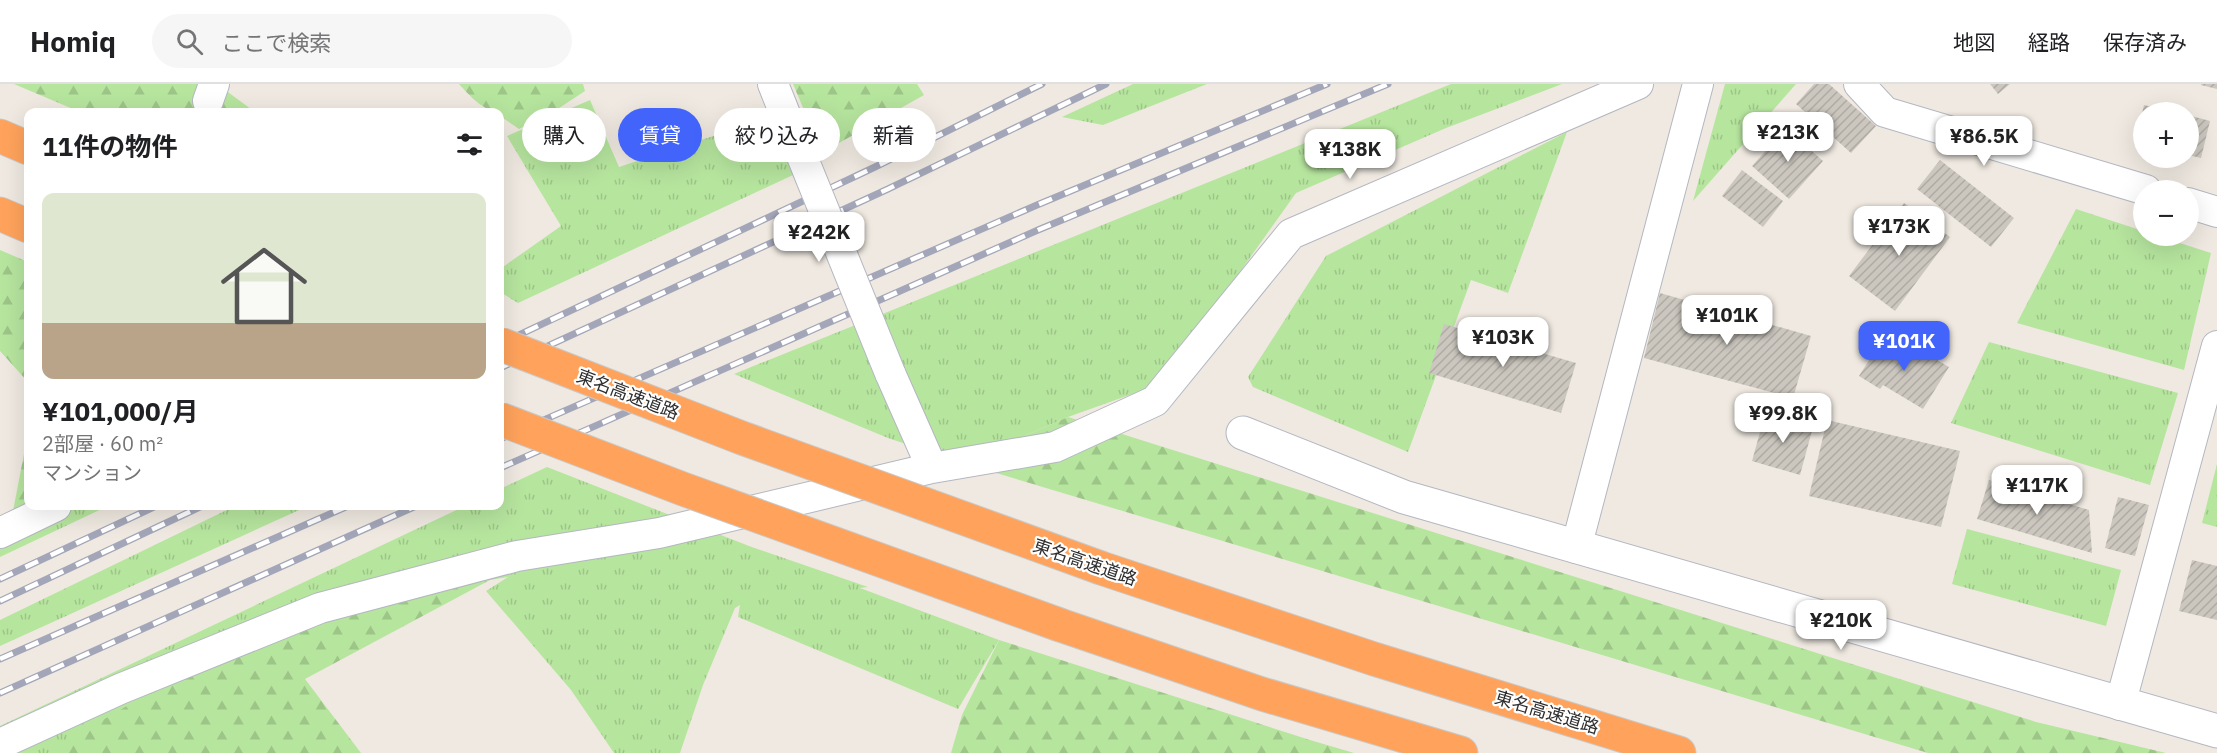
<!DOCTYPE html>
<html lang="ja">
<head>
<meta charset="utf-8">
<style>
	:root { --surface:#fff; --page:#f6f6f6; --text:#202124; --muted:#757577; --line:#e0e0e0; --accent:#4264fb }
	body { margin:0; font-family:"IBM Plex Sans","Noto Sans JP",sans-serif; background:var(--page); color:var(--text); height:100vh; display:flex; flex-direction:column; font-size:22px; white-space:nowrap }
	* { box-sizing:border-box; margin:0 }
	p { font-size:20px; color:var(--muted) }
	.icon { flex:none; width:33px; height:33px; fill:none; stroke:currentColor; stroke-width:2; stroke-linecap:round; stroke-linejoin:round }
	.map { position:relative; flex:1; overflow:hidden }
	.panel { position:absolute; left:24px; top:24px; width:480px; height:402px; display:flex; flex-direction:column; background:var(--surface); border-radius:12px; box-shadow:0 6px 24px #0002 }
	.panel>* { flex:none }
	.top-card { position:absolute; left:522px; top:24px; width:570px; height:54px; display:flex; gap:12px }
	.fabs { position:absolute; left:2133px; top:18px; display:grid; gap:12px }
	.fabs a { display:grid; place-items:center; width:66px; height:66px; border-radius:50%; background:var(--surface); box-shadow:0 6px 24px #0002; font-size:30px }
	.price { position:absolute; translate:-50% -51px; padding:0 14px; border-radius:12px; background:#fff; color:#222; font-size:20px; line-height:39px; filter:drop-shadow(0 2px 3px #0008) }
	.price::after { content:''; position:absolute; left:50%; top:36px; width:18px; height:14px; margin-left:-9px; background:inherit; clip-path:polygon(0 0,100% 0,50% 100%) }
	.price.on { background:var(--accent); color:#fff }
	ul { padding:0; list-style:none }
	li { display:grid; align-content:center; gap:12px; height:318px; padding:0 18px }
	li span { display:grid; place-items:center; height:186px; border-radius:12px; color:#555 }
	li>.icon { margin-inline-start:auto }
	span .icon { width:108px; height:108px; fill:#fffc; stroke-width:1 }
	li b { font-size:26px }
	h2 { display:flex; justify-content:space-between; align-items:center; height:72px; padding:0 18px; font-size:26px }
	.tag { padding:0 21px; border-radius:27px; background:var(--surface); box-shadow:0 6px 24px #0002; font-size:21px; line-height:54px }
	.tag.on { background:var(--accent); color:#fff }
	header { display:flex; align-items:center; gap:36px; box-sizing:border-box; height:84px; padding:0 30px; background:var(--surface); border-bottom:2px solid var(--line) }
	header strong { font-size:28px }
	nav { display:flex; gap:33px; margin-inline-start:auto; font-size:21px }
	.search { width:420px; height:54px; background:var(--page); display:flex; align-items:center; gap:15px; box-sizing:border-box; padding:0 21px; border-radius:33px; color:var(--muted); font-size:22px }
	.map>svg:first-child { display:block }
	.grass { fill:url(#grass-tufts) }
	.forest { fill:url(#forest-firs) }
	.building { fill:url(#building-hatch) }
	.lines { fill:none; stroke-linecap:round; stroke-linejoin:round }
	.street-casing { stroke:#b4b7c1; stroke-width:32 }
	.secondary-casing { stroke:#b4b7c1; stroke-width:35 }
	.highway-casing { stroke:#c9c9c9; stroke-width:35 }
	.street { stroke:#fff; stroke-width:30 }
	.secondary { stroke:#fff; stroke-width:33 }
	.highway { stroke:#ffa35c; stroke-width:33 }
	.rail-casing { stroke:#a3a6b8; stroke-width:7 }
	.rail { stroke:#fff; stroke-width:4.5; stroke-dasharray:14; stroke-linecap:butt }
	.street-bridge-casing { stroke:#b4b7c1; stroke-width:32; stroke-linecap:butt }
	.highway-bridge-casing { stroke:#c9c9c9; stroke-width:35; stroke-linecap:butt }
	.street-bridge { stroke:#fff; stroke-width:30 }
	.highway-bridge { stroke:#ffa35c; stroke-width:33 }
	.labels { text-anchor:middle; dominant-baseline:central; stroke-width:4.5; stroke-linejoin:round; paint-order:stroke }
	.street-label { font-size:18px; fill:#2e2e2e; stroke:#fff }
</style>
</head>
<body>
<header>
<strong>Homiq</strong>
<div class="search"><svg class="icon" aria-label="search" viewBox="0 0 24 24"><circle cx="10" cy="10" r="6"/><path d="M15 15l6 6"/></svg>ここで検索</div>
<nav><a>地図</a><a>経路</a><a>保存済み</a></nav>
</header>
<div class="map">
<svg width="2217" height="669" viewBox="0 0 2217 669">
	<defs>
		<pattern id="grass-tufts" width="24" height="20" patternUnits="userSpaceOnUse" patternTransform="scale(1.5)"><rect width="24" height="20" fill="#b6e59e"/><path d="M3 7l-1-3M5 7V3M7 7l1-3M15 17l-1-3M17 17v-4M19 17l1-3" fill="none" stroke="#9dc588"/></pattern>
		<pattern id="forest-firs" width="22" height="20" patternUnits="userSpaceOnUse" patternTransform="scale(1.5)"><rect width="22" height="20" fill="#b6e59e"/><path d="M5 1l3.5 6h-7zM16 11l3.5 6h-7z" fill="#9dc588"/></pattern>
		<pattern id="building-hatch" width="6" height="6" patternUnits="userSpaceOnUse" patternTransform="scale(1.5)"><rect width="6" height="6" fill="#cbc7bf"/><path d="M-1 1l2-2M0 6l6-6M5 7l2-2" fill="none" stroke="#afaba4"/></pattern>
	</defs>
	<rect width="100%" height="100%" fill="#efe9e1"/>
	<path class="grass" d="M 1133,0 L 1207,0 L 1103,41 L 1062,33 Z
		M 1451,0 L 1562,0 L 1446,44 L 1296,109 L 1160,300 L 1068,333 L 963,379 L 888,354 L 734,290 Z
		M 1725,0 L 1796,0 L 1693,117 Z
		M 590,16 L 619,83 L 762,36 L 775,43 L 793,91 L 518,219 L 500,208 L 500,185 L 561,142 L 507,52 Z
		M 1567,48 L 1508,209 L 1471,196 L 1408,368 L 1253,303 L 1248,293 L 1326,172 Z
		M 2076,125 L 2143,147 L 2144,152 L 2158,152 L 2211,169 L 2184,286 L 2017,239 Z
		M 1989,258 L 2178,309 L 2150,401 L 1951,339 Z
		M 2217,380 L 2217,443 L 2202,439 Z
		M 547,383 L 749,462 L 868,503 L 860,504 L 999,556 L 958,625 L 738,533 L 740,521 L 735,524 L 703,601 L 680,669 L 614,669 L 571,606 L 486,507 L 508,493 L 431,506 L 61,669 L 0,669 L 0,642 L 465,422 L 500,422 L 500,405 Z
		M 59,422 L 108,422 L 0,473 L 0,450 Z
		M 235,422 L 308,422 L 0,562 L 0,536 Z
		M 1967,445 L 2121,486 L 2106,542 L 1952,500 Z"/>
	<path class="forest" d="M 14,0 L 217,0 L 255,28 L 80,28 Z
		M 459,0 L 583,0 L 585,7 L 550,30 L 519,45 L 500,32 L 500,28 C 484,28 469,11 459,0 Z
		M 793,0 L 917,0 L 924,11 L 832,63 L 804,26 Z
		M 0,166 L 28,178 L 28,298 L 0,267 Z
		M 1068,333 L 2036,638 L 2166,669 L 1928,669 L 963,379 Z
		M 28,349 L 28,422 L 13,427 Z
		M 490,496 L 305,595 L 361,669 L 53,669 L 58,662 L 139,615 L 300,545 L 411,511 L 449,502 Z
		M 999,556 L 1310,656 L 1354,669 L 951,669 L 962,631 Z"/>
	<path class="building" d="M 1814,0 L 1829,0 L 1876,42 L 1851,69 L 1796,20 Z
		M 1990,0 L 2010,0 L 1998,10 Z
		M 2217,0 L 2217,5 L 2201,1 L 2201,0 Z
		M 2144,21 L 2173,28 L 2143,28 L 2144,61 L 2135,59 Z
		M 2188,31 L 2210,37 L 2201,74 L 2188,71 Z
		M 1786,44 L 1823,77 L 1789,115 L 1752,82 Z
		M 1940,76 L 2014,134 L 1991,163 L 1917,105 Z
		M 1742,86 L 1783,117 L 1763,143 L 1722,112 Z
		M 1904,119 L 1950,153 L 1895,227 L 1849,192 Z
		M 1660,209 L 1811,252 L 1793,314 L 1644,274 Z
		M 1444,240 L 1576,279 L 1561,329 L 1429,289 Z
		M 1885,251 L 1919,273 L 1922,267 L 1949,283 L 1923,325 L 1883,301 L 1880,305 L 1859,292 Z
		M 1765,330 L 1813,343 L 1800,391 L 1752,377 Z
		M 1827,336 L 1960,367 L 1941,443 L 1809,412 Z
		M 1989,396 L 2089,426 L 2092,469 L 1977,435 Z
		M 2118,413 L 2149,421 L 2135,472 L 2105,464 Z
		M 2192,476 L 2217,482 L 2217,536 L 2179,527 Z"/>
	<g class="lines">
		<g class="street-casing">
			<path id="street" d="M 773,0 L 793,50
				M 1859,0 L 1885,28 L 2146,106
				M 208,17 L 214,0
				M 2188,119 L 2217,128
				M 890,289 L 932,384
				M 0,449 L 56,422
				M 1576,464 L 1698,0
				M 2120,621 L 2217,262
				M 0,660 L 120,605 L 320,524 L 517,472 L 659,449 L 932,384 L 1055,363 L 1155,317 L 1291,150 L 1638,0"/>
		</g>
		<g class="secondary-casing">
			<path id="secondary" d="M 1243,349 L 1404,413 L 2217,647"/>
		</g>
		<g class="highway-casing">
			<path id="highway" d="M 0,52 L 28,64
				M 0,130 L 28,142
				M 1101,484 L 1374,575 L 1679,669
				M 1060,541 L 1262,610 L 1461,669"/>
		</g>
		<use href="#street" class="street"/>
		<use href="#secondary" class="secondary"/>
		<use href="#highway" class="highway"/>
		<g class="rail-casing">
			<path id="rail" d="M 500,260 L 875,83 L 1042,0
				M 500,284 L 888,105 L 1106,0
				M 500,355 L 1037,121 L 1327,0
				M 500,384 L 1038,146 L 1388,0
				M 0,495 L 156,422
				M 0,517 L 202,422
				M 0,575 L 348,422
				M 0,609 L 416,422"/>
		</g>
		<use href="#rail" class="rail"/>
		<g class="street-bridge-casing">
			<path id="street-bridge" d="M 793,50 L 890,289"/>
		</g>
		<g class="highway-bridge-casing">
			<path id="highway-bridge" d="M 500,260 L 742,354 L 1101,484
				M 500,335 L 683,405 L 1060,541"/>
		</g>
		<use href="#street-bridge" class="street-bridge"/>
		<use href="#highway-bridge" class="highway-bridge"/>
	</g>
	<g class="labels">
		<g class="street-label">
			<text transform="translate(628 310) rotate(21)">東名高速道路</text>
			<text transform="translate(1085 478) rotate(19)">東名高速道路</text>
			<text transform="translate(1547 628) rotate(17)">東名高速道路</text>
		</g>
	</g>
</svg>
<div class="fabs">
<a>+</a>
<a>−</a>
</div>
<b class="price" style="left:1788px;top:79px">¥213K</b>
<b class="price" style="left:1984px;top:83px">¥86.5K</b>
<b class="price" style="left:1350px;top:96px">¥138K</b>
<b class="price" style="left:1899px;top:173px">¥173K</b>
<b class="price" style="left:819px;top:179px">¥242K</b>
<b class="price" style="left:1727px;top:262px">¥101K</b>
<b class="price" style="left:1503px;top:284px">¥103K</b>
<b class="price on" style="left:1904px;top:288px">¥101K</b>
<b class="price" style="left:1783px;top:360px">¥99.8K</b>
<b class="price" style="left:2037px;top:432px">¥117K</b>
<b class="price" style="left:1841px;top:567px">¥210K</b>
<div class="top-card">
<a class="tag">購入</a>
<a class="tag on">賃貸</a>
<a class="tag">絞り込み</a>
<a class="tag">新着</a>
</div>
<section class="panel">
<h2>11件の物件<svg class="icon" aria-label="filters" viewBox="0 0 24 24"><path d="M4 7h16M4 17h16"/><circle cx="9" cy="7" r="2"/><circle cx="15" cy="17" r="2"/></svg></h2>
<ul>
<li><span style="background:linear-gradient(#dfe7d0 70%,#b9a48a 0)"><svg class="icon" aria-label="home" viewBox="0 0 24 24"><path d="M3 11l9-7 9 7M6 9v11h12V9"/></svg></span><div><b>¥101,000/月</b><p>2部屋 · 60 m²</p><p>マンション</p></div></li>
</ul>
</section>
</div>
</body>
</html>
